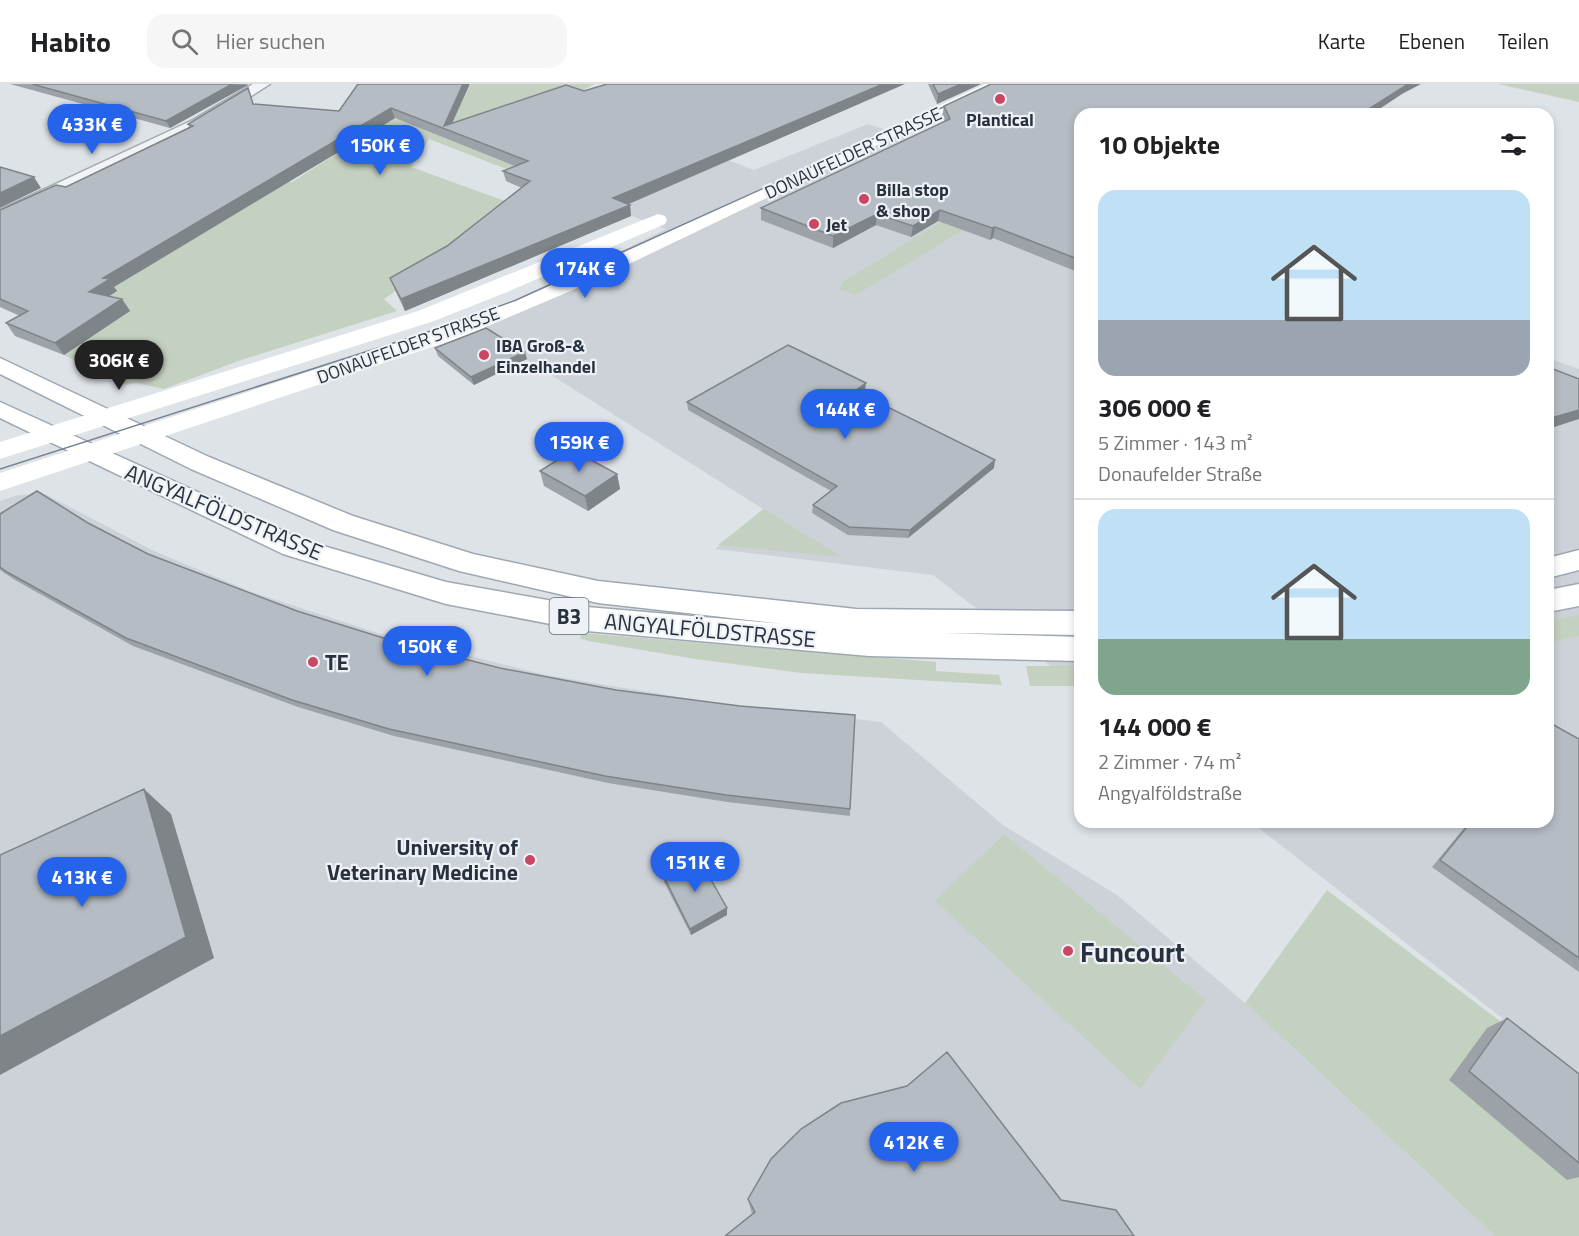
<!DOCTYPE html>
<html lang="de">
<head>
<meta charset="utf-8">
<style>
	:root { --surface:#fff; --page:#f6f6f6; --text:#202124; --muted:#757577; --line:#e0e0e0; --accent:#2563eb }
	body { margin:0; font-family:"Titillium Web",sans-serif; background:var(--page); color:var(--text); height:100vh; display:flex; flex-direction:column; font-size:22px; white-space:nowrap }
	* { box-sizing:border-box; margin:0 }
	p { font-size:20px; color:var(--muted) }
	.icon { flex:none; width:33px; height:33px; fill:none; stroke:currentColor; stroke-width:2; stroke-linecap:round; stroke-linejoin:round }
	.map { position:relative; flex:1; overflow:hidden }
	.details { position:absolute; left:1074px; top:24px; width:480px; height:720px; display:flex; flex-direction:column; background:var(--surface); border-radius:18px; box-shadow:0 3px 9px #0003 }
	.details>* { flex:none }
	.price { position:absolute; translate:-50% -51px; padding:0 14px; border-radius:21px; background:var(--accent); color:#fff; font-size:20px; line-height:39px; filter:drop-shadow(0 2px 3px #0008) }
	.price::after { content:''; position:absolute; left:50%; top:36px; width:18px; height:14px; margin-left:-9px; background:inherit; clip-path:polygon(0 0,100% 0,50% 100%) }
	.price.active { background:#222; color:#fff }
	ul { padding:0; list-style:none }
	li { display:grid; align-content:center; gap:12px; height:318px; padding:0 24px }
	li+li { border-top:2px solid var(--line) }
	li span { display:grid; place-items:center; height:186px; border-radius:18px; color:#555 }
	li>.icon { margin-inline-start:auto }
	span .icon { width:108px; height:108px; fill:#fffc; stroke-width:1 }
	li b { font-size:26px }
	h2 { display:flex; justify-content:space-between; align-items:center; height:72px; padding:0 24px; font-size:26px }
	header { display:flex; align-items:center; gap:36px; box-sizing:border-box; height:84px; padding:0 30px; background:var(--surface); border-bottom:2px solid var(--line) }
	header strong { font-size:28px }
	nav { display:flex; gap:33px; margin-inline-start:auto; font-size:21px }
	.search { width:420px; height:54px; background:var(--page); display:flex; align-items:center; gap:15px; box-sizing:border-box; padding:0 21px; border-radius:18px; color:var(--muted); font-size:22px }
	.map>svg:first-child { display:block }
	.built { fill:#cdd2d9 }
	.green { fill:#c5d1c0 }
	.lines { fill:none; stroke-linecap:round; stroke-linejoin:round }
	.street-casing { stroke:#a4aab2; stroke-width:3 }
	.primary-casing { stroke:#9ea8b3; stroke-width:3 }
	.street { fill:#f1f3f6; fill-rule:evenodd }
	.secondary { fill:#fff; fill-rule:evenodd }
	.primary { fill:#fff; fill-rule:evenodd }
	.tram { stroke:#788391; stroke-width:1.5 }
	.wall { fill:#9da2a9 }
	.shaded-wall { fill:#7f8489 }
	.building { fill:#b6bcc4; stroke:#7f8489; stroke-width:1.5 }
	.poi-dot { fill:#ca4663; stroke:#eef1f5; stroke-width:2 }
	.labels { text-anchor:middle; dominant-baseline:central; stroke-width:4.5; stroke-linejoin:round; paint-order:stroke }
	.far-poi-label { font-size:18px; font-weight:bold; fill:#28313e; stroke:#eef1f5; text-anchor:start }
	.far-street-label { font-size:18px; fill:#28313e; stroke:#eef1f5 }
	.shield { fill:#eef1f5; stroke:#636b75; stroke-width:1.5 }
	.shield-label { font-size:21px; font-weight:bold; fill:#28313e }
	.street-label { font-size:22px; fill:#28313e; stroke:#eef1f5 }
	.poi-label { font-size:22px; font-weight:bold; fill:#28313e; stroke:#eef1f5; text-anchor:start }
	.near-poi-label { font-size:27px; font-weight:bold; fill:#28313e; stroke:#eef1f5; text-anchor:start }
</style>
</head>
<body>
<header>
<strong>Habito</strong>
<div class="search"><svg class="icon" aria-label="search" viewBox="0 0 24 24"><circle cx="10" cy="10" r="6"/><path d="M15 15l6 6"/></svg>Hier suchen</div>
<nav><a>Karte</a><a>Ebenen</a><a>Teilen</a></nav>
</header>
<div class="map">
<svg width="1579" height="1152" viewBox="0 0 1579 1152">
	<rect width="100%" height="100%" fill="#dee3e8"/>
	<path class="built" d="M 868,40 L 1080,109 L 1080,605 L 933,491 L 715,465 L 763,425 L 488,251 L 474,240 L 666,145 L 593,117 L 692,62 L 754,86 Z
		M 1548,274 L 1579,285 L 1579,994 L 1251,738 L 1548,738 Z
		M 45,410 L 152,466 L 249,507 L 381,550 L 546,591 L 727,621 L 881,638 L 1003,741 L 1117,811 L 1245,919 L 1495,1152 L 0,1152 L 0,417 L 18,411 Z"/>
	<path class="green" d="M 471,0 L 594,0 L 582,7 L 598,15 L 511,87 L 429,55 L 411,83 L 519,122 L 384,215 L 397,227 L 241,276 L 164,305 L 136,299 L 126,301 L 64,271 L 129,228 L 97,220 L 110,206 L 287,97 L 292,98 L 391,35 L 452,37 Z
		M 1498,0 L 1579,0 L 1579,18 Z
		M 953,130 L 977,138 L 856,211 L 839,205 L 843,198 Z
		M 764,425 L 842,473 L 718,461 Z
		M 1579,531 L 1579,552 L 1548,559 L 1548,537 Z
		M 582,549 L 936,578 L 936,587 L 999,591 L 1002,601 L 801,589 L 695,575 L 588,557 L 580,554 Z
		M 1026,582 L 1080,582 L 1080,602 L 1030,602 Z
		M 1004,750 L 1206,916 L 1140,1005 L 935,817 Z
		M 1327,806 L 1579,997 L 1579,1152 L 1495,1152 L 1245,919 Z"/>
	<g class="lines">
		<g class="street-casing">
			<path id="street" d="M 253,0 L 270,0 L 205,42 L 0,139 L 0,126 L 193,36 Z"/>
		</g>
		<g class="primary-casing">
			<path id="primary" d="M 0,274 L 209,373 L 353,432 L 473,470 L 598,497 L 856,525 L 1080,527 L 1080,551 L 944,549 L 1080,553 L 1080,577 L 869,572 L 587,547 L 446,520 L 283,470 L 0,334 L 0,318 L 303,456 L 446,498 L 587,523 L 784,540 L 598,519 L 459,487 L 333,446 L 191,385 L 0,290 Z
				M 1579,466 L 1579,486 L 1548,494 L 1548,474 Z
				M 1579,500 L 1579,522 L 1548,528 L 1548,506 Z"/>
		</g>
		<use href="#street" class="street"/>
		<path class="secondary" d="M 986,0 L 1005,0 L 587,200 L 462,253 L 0,407 L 0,389 L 446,243 L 573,192 Z
			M 658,130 L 665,132 L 667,136 L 665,140 L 507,208 L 434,237 L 0,375 L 0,358 L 418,227 Z"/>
		<use href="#primary" class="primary"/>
		<path class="tram" d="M 0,385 L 434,246 L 516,216 L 959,16"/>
	</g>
	<path class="wall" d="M 10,0 L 247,0 L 248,1 L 170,44 Z
		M 358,0 L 453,39 L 630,121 L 631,132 L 405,227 L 395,206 L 390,194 L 447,162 L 522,104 L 506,97 L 503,87 L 515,82 L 395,34 L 114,203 L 117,207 L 109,212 L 122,215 L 130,227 L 64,271 L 15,252 L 6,239 L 20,232 L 0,223 L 0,126 L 66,103 L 189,43 L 188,40 L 248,4 L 254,21 L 339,27 Z
		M 928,0 L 981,0 L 937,20 Z
		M 1402,10 L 1080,30 L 1080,189 L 993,154 L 990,156 L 938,137 L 911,153 L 876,141 L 833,164 L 761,136 L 761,124 L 945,38 L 942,32 L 944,22 Z
		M 435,264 L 527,275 L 474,301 L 438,272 Z
		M 865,307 L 861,310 L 994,384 L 908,454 L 848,451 L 812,429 L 813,421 L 831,407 L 688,326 L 687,318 Z
		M 540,387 L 617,390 L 620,405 L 588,427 L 544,402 Z
		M 0,430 L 88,439 L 148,470 L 297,527 L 850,725 L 850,732 L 727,718 L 608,699 L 394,652 L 298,623 L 133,562 L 15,496 L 0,486 Z
		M 1552,640 L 1579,655 L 1579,888 L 1432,783 L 1469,738 L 1548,738 L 1548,643 Z
		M 663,791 L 727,831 L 691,851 L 664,798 Z
		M 1507,934 L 1579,990 L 1579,1093 L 1567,1096 L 1449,996 L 1487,944 Z
		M 907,1002 L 752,1130 L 748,1115 Z"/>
	<path class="shaded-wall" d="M 232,0 L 248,1 L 170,44 L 166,37 Z
		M 463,0 L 470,0 L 449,46 L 444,42 Z
		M 883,0 L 905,0 L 615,126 L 613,114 Z
		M 961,0 L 981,0 L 937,20 L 938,10 Z
		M 1408,0 L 1421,0 L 1402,10 L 1372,30 L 1361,30 Z
		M 391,24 L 395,34 L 114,203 L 117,207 L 97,220 L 89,208 L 103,194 Z
		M 34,93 L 41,104 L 0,124 L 0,109 Z
		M 630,121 L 631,132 L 405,227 L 401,215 Z
		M 940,126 L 938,137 L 911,153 L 913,142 Z
		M 877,130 L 876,141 L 833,164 L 833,152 Z
		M 995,143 L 993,154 L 990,156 L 992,144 Z
		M 122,215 L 130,227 L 64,271 L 55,259 Z
		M 525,268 L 527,275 L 474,301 L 471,293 Z
		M 866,299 L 865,307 L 854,315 L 855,307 Z
		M 1579,326 L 1579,335 L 1548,345 L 1548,335 Z
		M 995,376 L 994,384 L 908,454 L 910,446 Z
		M 617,390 L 620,405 L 588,427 L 585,412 Z
		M 144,705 L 171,730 L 214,874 L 0,991 L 0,952 Z
		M 727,824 L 727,831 L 691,851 L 690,845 Z"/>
	<path class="building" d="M 32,0 L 232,0 L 166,37 Z
		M 358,0 L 463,0 L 444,42 L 566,1 L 584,7 L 607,0 L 883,0 L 613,114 L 630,121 L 401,215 L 390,194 L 447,162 L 530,97 L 503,87 L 528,77 L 391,24 L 103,194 L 110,195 L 89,208 L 122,215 L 55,259 L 6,239 L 28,227 L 0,215 L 0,126 L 56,101 L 66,103 L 193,42 L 188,40 L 248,4 L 253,20 L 339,27 Z
		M 933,0 L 961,0 L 938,10 Z
		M 991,0 L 1408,0 L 1361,30 L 1080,30 L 1080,176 L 995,143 L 992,144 L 940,126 L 913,142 L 877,130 L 833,152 L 761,124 L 950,35 L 944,22 Z
		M 0,83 L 34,93 L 0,109 Z
		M 486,244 L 525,268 L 471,293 L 435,264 Z
		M 788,261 L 866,299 L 855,307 L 995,376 L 910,446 L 849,443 L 813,421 L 837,402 L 687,318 Z
		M 1548,283 L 1579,295 L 1579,326 L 1548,335 Z
		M 573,366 L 617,390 L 585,412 L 540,387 Z
		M 37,407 L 88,439 L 148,470 L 297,527 L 393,557 L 500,584 L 616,606 L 740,622 L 855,631 L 850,725 L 726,711 L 605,692 L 389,645 L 292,616 L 126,554 L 7,488 L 0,483 L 0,430 Z
		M 1552,640 L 1579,655 L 1579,874 L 1440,776 L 1471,738 L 1548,738 L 1548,645 Z
		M 144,705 L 186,853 L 0,952 L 0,771 Z
		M 698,773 L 727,824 L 690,845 L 663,791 Z
		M 1507,934 L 1579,990 L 1579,1079 L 1469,987 Z
		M 947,968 L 1061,1116 L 1116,1126 L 1134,1152 L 725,1152 L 755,1128 L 748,1115 L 771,1075 L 801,1045 L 841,1019 L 907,1002 Z"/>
	<g class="poi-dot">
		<circle cx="1000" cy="15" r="6"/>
		<circle cx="864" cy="115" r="6"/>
		<circle cx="814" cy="140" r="6"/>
		<circle cx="484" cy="271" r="6"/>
		<circle cx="313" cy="578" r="6"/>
		<circle cx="530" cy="776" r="6"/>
		<circle cx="1068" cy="867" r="6"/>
	</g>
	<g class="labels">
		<g class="far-poi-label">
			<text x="1000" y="35" text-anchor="middle">Plantical</text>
			<text x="876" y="105">Billa stop<tspan x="876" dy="21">&amp; shop</tspan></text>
			<text x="826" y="140">Jet</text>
			<text x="496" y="261">IBA Groß-&amp;<tspan x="496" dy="21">Einzelhandel</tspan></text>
		</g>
		<g class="far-street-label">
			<text transform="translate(853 69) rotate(-25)">DONAUFELDER STRASSE</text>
			<text transform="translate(408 261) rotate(-20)">DONAUFELDER STRASSE</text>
		</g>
		<rect class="shield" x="549.5" y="514" width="39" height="36" rx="4.5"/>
		<g class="shield-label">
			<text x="569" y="532">B3</text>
		</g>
		<g class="street-label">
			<text transform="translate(224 428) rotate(23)">ANGYALFÖLDSTRASSE</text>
			<text transform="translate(710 546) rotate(5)">ANGYALFÖLDSTRASSE</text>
		</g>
		<g class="poi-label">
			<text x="325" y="578">TE</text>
			<text x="518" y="763" text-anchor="end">University of<tspan x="518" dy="25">Veterinary Medicine</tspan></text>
		</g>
		<g class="near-poi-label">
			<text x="1080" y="867">Funcourt</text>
		</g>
	</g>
</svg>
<b class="price" style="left:92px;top:71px">433K €</b>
<b class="price" style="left:380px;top:92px">150K €</b>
<b class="price" style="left:585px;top:215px">174K €</b>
<b class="price active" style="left:119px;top:307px">306K €</b>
<b class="price" style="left:845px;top:356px">144K €</b>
<b class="price" style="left:579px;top:389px">159K €</b>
<b class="price" style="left:427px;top:593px">150K €</b>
<b class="price" style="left:695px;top:809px">151K €</b>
<b class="price" style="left:82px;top:824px">413K €</b>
<b class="price" style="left:914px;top:1089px">412K €</b>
<section class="details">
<h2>10 Objekte<svg class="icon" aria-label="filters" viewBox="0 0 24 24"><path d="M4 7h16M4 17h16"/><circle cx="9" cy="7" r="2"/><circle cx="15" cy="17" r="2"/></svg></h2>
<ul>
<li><span style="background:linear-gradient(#bfe0f5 70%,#9aa5b1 0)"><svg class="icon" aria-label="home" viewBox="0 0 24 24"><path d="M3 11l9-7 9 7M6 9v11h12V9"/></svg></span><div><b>306 000 €</b><p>5 Zimmer · 143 m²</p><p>Donaufelder Straße</p></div></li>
<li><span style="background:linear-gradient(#bfe0f5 70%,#7fa58c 0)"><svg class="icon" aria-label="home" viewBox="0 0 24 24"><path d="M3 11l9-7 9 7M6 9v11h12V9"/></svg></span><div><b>144 000 €</b><p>2 Zimmer · 74 m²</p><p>Angyalföldstraße</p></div></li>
</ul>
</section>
</div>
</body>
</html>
